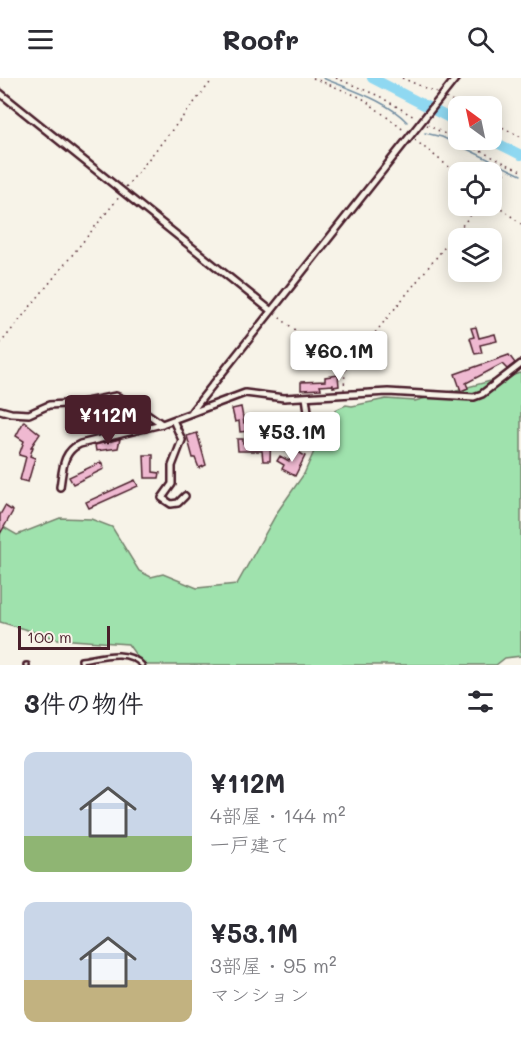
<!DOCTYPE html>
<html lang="ja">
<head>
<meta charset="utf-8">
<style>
	:root { --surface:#fff; --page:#f2f2f3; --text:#2b2b33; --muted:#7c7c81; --accent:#4a1f2b }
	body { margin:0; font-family:Mali,"Klee One",sans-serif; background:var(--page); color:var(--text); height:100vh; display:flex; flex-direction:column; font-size:22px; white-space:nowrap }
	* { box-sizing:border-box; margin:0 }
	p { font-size:20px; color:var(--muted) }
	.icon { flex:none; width:33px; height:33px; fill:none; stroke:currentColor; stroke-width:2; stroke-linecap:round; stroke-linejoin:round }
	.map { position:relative; height:587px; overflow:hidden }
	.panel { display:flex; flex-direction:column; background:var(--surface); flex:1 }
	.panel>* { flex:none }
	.needle { width:39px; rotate:327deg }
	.controls { position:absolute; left:448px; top:18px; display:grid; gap:12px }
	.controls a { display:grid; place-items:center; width:54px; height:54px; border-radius:12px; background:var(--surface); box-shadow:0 3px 15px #0003; font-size:30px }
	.scale { position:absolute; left:18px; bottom:15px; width:92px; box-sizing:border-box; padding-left:6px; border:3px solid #4a1f2b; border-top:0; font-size:16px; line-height:21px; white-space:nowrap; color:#4a1f2b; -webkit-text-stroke:4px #f7f3e8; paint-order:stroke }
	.price { position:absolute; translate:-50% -51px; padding:0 14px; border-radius:6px; background:#fff; color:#222; font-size:20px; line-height:39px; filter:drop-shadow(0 2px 3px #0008) }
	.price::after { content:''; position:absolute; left:50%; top:36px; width:18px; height:14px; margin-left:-9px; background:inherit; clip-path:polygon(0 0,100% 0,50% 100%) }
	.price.current { background:var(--accent); color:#fff }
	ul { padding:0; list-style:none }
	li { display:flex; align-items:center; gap:18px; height:150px; padding:0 24px }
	li span { display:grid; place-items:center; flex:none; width:168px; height:120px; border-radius:12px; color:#555 }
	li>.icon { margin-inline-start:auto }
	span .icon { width:72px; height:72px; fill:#fffc; stroke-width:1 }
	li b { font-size:26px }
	h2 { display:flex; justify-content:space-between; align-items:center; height:72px; padding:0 24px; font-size:26px }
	header { display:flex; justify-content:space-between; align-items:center; height:78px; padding:0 24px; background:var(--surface); font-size:27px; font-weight:800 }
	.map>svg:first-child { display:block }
	.green { fill:#9fe2ad; stroke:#74806c; stroke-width:1.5 }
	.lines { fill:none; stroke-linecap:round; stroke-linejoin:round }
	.stream { stroke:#738ea2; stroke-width:1.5 }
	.river { stroke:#8fd8f1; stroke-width:10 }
	.building { fill:#efb9d1; stroke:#4a1f2b; stroke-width:1.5 }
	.lane-casing { stroke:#4a1f2b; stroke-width:8 }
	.street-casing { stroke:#4a1f2b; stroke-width:10 }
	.path { stroke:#4a1f2b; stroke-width:1.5; stroke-dasharray:1.5 4.5; stroke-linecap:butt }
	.lane { stroke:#f7f3e8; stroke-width:3 }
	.street { stroke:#f7f3e8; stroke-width:5 }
</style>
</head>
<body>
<header><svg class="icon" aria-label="menu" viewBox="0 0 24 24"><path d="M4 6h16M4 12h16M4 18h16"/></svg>Roofr<svg class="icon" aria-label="search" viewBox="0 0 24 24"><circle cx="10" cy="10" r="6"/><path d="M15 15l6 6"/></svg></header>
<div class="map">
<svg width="521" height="587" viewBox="0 0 521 587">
	<rect width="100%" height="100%" fill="#f7f3e8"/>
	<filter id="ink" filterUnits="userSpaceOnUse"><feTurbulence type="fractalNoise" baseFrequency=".0167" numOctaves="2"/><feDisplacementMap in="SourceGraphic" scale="12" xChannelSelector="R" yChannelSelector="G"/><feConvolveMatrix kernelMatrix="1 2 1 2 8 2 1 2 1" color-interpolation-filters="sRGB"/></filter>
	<g filter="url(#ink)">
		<path class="green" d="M 521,295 L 521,578 L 505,580 L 496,587 L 143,587 L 128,566 L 58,561 L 0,544 L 0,447 L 17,457 L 60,440 L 91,441 L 112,449 L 139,493 L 151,499 L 163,496 L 197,510 L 237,506 L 278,433 L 304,396 L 324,351 L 337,331 L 346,327 L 352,328 L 386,321 L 415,323 Z"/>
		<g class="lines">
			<path class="stream" d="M 323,0 C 351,12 386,22 407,44
				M 425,55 L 442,59 L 521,97"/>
			<path class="river" d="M 372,0 L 459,45
				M 491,62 L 521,77"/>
		</g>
		<path class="building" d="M 476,249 L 479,260 L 495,256 L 497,263 L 480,267 L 482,275 L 475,276 L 470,260 L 474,259 L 471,250 Z
			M 509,277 L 515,285 L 507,291 L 502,286 L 466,305 L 468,310 L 461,313 L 455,296 Z
			M 338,297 L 339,308 L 333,309 L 333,307 L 320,308 L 321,311 L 301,312 L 301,304 L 325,303 L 325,299 Z
			M 241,329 L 244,345 L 257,345 L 258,352 L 240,354 L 239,343 L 235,344 L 232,331 Z
			M 24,343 L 40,356 L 31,369 L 33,369 L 30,378 L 35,380 L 28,404 L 20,402 L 26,379 L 19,377 L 24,363 L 16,358 Z
			M 266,352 L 266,355 L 271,355 L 270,383 L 263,383 L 262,373 L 238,373 L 237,361 L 243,361 L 243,365 L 261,364 L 261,353 Z
			M 197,355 L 206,387 L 199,390 L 195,380 L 193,380 L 187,358 Z
			M 120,361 L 118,370 L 96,373 L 95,367 Z
			M 295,372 L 305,378 L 295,398 L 282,391 L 284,387 L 277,383 L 280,378 L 289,383 Z
			M 144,377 L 153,377 L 153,394 L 160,395 L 159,400 L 145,400 Z
			M 101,384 L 104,391 L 73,406 L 69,399 Z
			M 135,402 L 138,408 L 89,430 L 86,424 Z
			M 5,428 L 13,433 L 0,456 L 0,437 Z"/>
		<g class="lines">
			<g class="lane-casing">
				<path id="lane" d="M 26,587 L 27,587
					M 82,587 L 81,582 C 101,579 127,570 142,587"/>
			</g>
			<g class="street-casing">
				<path id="street" d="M 0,15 L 270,232
					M 0,332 L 11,335 L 29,336 L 49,327 L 81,325 L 116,318 L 132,325 L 162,346
					M 192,333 L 456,0
					M 173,342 L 182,362 L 172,388 L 172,406 L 162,420 L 171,426 L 178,425 L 185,418
					M 306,368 L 309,341 L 306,319
					M 60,409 C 63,391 62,374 80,366 L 162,346 L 245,315 L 284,320 L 388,314 L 474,319 L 482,316 L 521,286"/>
			</g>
			<path class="path" d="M 313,0 L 362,20 L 405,53
				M 336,0 L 379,18 L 416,40
				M 402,0 L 437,15
				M 446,20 L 460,28
				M 492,44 L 521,59
				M 427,47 L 521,93
				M 415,62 L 459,97
				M 126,109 L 214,0
				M 492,110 L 506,94
				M 492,123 L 521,146
				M 275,236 L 345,292 L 344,312
				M 0,266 L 120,118
				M 345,292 L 478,128"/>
			<use href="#lane" class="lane"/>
			<use href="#street" class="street"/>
		</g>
	</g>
</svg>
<div class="controls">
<a><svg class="needle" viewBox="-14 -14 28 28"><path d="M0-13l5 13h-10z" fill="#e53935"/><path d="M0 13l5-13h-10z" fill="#7c7c81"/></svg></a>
<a><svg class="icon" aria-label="locate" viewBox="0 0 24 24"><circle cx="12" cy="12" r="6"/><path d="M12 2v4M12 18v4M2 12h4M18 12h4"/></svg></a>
<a><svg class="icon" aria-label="layers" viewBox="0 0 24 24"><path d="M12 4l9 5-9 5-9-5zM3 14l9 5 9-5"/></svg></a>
</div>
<div class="scale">100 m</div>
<b class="price" style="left:339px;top:304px">¥60.1M</b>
<b class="price current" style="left:108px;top:368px">¥112M</b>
<b class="price" style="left:292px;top:385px">¥53.1M</b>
</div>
<section class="panel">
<h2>3件の物件<svg class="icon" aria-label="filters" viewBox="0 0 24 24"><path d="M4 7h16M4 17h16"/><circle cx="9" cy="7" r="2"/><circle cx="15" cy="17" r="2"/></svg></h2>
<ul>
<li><span style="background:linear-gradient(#c9d6e8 70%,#8fb573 0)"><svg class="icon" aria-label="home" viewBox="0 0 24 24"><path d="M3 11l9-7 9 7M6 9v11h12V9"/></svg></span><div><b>¥112M</b><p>4部屋 · 144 m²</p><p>一戸建て</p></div></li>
<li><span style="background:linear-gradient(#c9d6e8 65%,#c2b280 0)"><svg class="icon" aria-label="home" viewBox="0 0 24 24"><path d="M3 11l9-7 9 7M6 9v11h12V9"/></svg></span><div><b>¥53.1M</b><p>3部屋 · 95 m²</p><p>マンション</p></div></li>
</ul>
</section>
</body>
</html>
